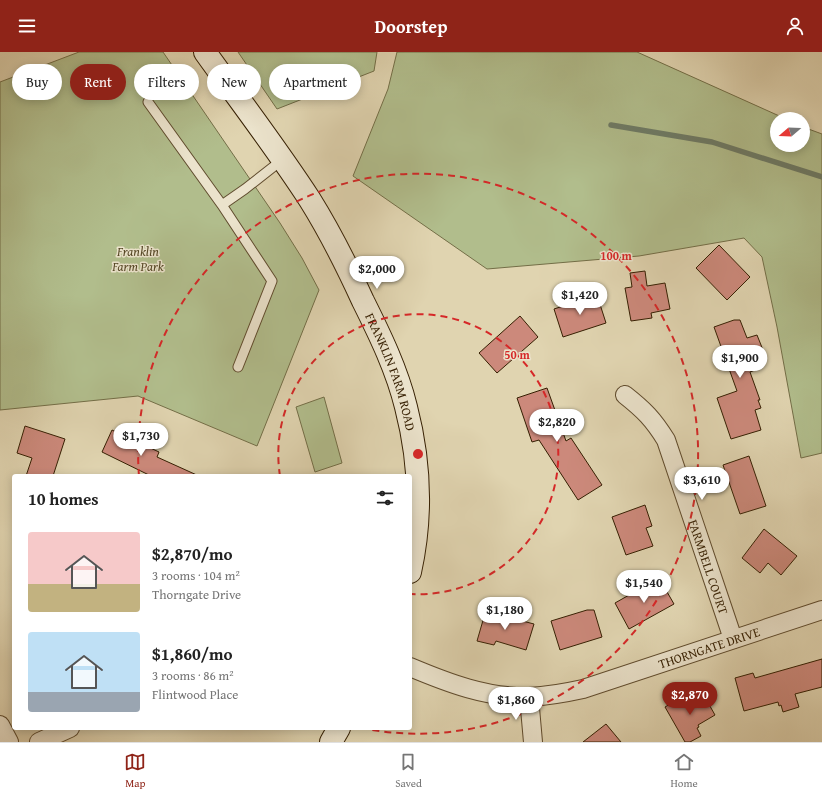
<!DOCTYPE html>
<html lang="en">
<head>
<meta charset="utf-8">
<style>
	:root { --surface:#fff; --page:#f2f2f2; --text:#222; --muted:#767676; --line:#e0e0e0; --accent:#8f2418 }
	body { margin:0; font-family:"Gentium Book Plus",serif; background:var(--page); color:var(--text); height:100vh; display:flex; flex-direction:column; font-size:15px; white-space:nowrap }
	* { box-sizing:border-box; margin:0 }
	p { font-size:13px; color:var(--muted) }
	.icon { flex:none; width:22px; height:22px; fill:none; stroke:currentColor; stroke-width:2; stroke-linecap:round; stroke-linejoin:round }
	.map { position:relative; flex:1; overflow:hidden }
	.sheet { position:absolute; left:12px; top:422px; width:400px; height:256px; display:flex; flex-direction:column; background:var(--surface); border-radius:4px; box-shadow:0 2px 10px #0003 }
	.sheet>* { flex:none }
	.hud { position:absolute; left:12px; top:12px; width:400px; height:36px; display:flex; gap:8px }
	.needle { width:26px; rotate:251deg }
	.fabs { position:absolute; left:770px; top:60px; display:grid; gap:8px }
	.fabs a { display:grid; place-items:center; width:40px; height:40px; border-radius:50%; background:var(--surface); box-shadow:0 2px 10px #0003; font-size:20px }
	.price { position:absolute; translate:-50% -34px; padding:0 9px; border-radius:14px; background:#fff; color:#222; font-size:13px; line-height:26px; filter:drop-shadow(0 1px 2px #0008) }
	.price::after { content:''; position:absolute; left:50%; top:24px; width:12px; height:9px; margin-left:-6px; background:inherit; clip-path:polygon(0 0,100% 0,50% 100%) }
	.price.selected { background:var(--accent); color:#fff }
	ul { padding:0; list-style:none }
	li { display:flex; align-items:center; gap:12px; height:100px; padding:0 16px }
	li span { display:grid; place-items:center; flex:none; width:112px; height:80px; border-radius:4px; color:#555 }
	li>.icon { margin-inline-start:auto }
	span .icon { width:48px; height:48px; fill:#fffc; stroke-width:1 }
	li b { font-size:17px }
	h2 { display:flex; justify-content:space-between; align-items:center; height:48px; padding:0 16px; font-size:17px }
	.pill { padding:0 14px; border-radius:18px; background:var(--surface); box-shadow:0 2px 10px #0003; font-size:14px; line-height:36px }
	.pill.selected { background:var(--accent); color:#fff }
	header { display:flex; justify-content:space-between; align-items:center; height:52px; padding:0 16px; background:var(--accent); color:#fff; font-size:18px; font-weight:600 }
	.dock { display:flex; justify-content:space-around; align-items:center; height:56px; border-top:1px solid var(--line); background:var(--surface); font-size:11px; color:var(--muted) }
	.dock a { display:grid; justify-items:center; gap:2px }
	.dock .selected { color:var(--accent) }
	.map>svg:first-child { display:block }
	.green { fill:#b1bd8c; stroke:#736e47 }
	.lines { fill:none; stroke-linecap:round; stroke-linejoin:round }
	.stream { stroke:#6e7b66; stroke-width:5.5 }
	.building { fill:#cc897b; stroke:#351f02 }
	.lane-casing { stroke:#604c2e; stroke-width:11 }
	.street-casing { stroke:#604c2e; stroke-width:20 }
	.secondary-casing { stroke:#351f02; stroke-width:24 }
	.lane { stroke:#ebe3cc; stroke-width:9 }
	.street { stroke:#ebe3cc; stroke-width:18 }
	.secondary { stroke:#ebe3cc; stroke-width:22 }
	.ring { fill:none; stroke:#d62828; stroke-width:2; stroke-dasharray:7 5 }
	.labels { text-anchor:middle; dominant-baseline:central; stroke-width:3; stroke-linejoin:round; paint-order:stroke }
	.park-label { font-size:13px; font-style:italic; fill:#544624; stroke:#ebe3cc }
	.street-label { font-size:13px; fill:#351f02; stroke:#ebe3cc }
	.centre { fill:#d62828; stroke:#ebe3cc; stroke-width:2 }
	.ring-label { font-size:12px; text-anchor:middle; font-weight:bold; fill:#d62828; stroke:#ebe3cc; stroke-width:3; stroke-linejoin:round; paint-order:stroke }
</style>
</head>
<body>
<header><svg class="icon" aria-label="menu" viewBox="0 0 24 24"><path d="M4 6h16M4 12h16M4 18h16"/></svg>Doorstep<svg class="icon" aria-label="person" viewBox="0 0 24 24"><circle cx="12" cy="8" r="4"/><path d="M4 21q1-7 8-7t8 7"/></svg></header>
<div class="map">
<svg width="822" height="690" viewBox="0 0 822 690">
	<rect width="100%" height="100%" fill="#e0d4b0"/>
	<filter id="stains"><feTurbulence type="fractalNoise" baseFrequency=".005" numOctaves="4"/><feColorMatrix values="0 0 0 0 .2 0 0 0 0 .09 0 0 0 0 .02 0 0 0 .5 -.17"/></filter>
	<radialGradient id="worn" r=".72"><stop offset=".6" stop-color="#630" stop-opacity="0"/><stop offset="1" stop-color="#630" stop-opacity=".3"/></radialGradient>
	<path class="green" d="M 79,0 L 163,0 L 280,171 L 302,206 L 319,238 L 257,394 L 138,344 L 0,358 L 0,30 Z
		M 238,0 L 377,0 L 374,19 L 277,57 Z
		M 397,0 L 637,0 L 786,67 L 777,67 L 777,93 L 803,93 L 803,75 L 822,82 L 822,401 L 801,406 L 777,275 L 762,205 L 744,186 L 639,204 L 487,217 L 353,124 L 388,37 Z
		M 324,345 L 342,411 L 315,420 L 296,355 Z"/>
	<g class="lines">
		<path class="stream" d="M 611,73 L 712,90 L 822,125"/>
	</g>
	<path class="building" d="M 719,193 L 750,225 L 727,248 L 696,216 Z
		M 645,219 L 647,234 L 665,231 L 670,257 L 651,261 L 652,266 L 631,269 L 625,236 L 632,235 L 630,221 Z
		M 597,243 L 606,271 L 563,285 L 554,257 Z
		M 520,264 L 538,285 L 497,321 L 479,301 Z
		M 734,268 L 740,268 L 747,286 L 757,283 L 763,298 L 750,303 L 755,318 L 750,320 L 760,348 L 758,348 L 761,356 L 755,358 L 761,378 L 731,387 L 717,346 L 737,339 L 714,275 Z
		M 547,336 L 566,389 L 571,386 L 602,433 L 578,448 L 539,388 L 532,390 L 517,346 Z
		M 25,374 L 65,387 L 53,424 L 26,424 L 32,406 L 17,401 Z
		M 112,378 L 159,400 L 157,405 L 199,424 L 151,424 L 102,400 Z
		M 749,404 L 766,454 L 740,462 L 723,413 Z
		M 645,453 L 652,474 L 646,476 L 653,494 L 626,503 L 612,465 Z
		M 764,477 L 797,504 L 781,523 L 768,511 L 760,521 L 742,506 Z
		M 659,526 L 674,552 L 629,577 L 615,551 Z
		M 486,558 L 504,563 L 508,561 L 511,566 L 534,572 L 526,598 L 496,589 L 494,593 L 477,589 Z
		M 587,558 L 594,558 L 602,585 L 560,598 L 551,569 Z
		M 822,607 L 822,635 L 795,642 L 799,655 L 783,660 L 781,653 L 779,654 L 778,650 L 744,659 L 735,626 L 753,621 L 755,626 Z
		M 702,640 L 715,663 L 698,673 L 699,675 L 697,676 L 701,684 L 690,690 L 685,690 L 665,655 L 682,645 L 685,650 Z
		M 606,672 L 621,690 L 583,690 Z"/>
	<g class="lines">
		<g class="lane-casing">
			<path id="lane" d="M 148,50 L 222,153 L 245,137 L 282,108
				M 222,153 L 272,229 L 238,315"/>
		</g>
		<g class="street-casing">
			<g id="street">
				<path id="s1" d="M 625,343 C 644,358 653,367 666,388 L 733,587"/>
				<path id="s2" d="M 410,615 C 448,631 487,646 529,645 C 547,644 565,641 583,637 L 822,558"/>
				<path d="M 529,645 L 533,690"/>
				<path d="M 0,673 L 9,690"/>
				<path d="M 39,690 L 70,676"/>
			</g>
		</g>
		<g class="secondary-casing">
			<g id="secondary">
				<path id="s3" d="M 205,0 C 240,49 277,97 310,148 C 330,180 347,214 363,249 C 380,283 397,318 406,355 C 420,409 422,466 410,520"/>
				<path d="M 331,690 L 339,676"/>
			</g>
		</g>
		<use href="#lane" class="lane"/>
		<use href="#street" class="street"/>
		<use href="#secondary" class="secondary"/>
	</g>
	<g class="ring">
		<path d="M280 424A140 140 0 1 1 411 542"/>
		<path d="M139 424A280 280 0 1 1 362 676"/>
	</g>
	<g class="labels">
		<g class="park-label">
			<text x="138" y="199">Franklin<tspan x="138" dy="15">Farm Park</tspan></text>
		</g>
		<g class="street-label">
			<text stroke="none"><textPath href="#s3" startOffset="372">FRANKLIN FARM ROAD</textPath></text>
			<text stroke="none"><textPath href="#s1" startOffset="195">FARMBELL COURT</textPath></text>
			<text stroke="none"><textPath href="#s2" startOffset="311">THORNGATE DRIVE</textPath></text>
		</g>
	</g>
	<circle cx="418" cy="402" r="6" class="centre"/>
	<g class="ring-label">
		<text x="616" y="208">100 m</text>
		<text x="517" y="307">50 m</text>
	</g>
	<rect width="100%" height="100%" filter="url(#stains)"/>
	<rect width="100%" height="100%" fill="url(#worn)"/>
</svg>
<div class="fabs">
<a><svg class="needle" viewBox="-14 -14 28 28"><path d="M0-13l5 13h-10z" fill="#e53935"/><path d="M0 13l5-13h-10z" fill="#767676"/></svg></a>
</div>
<b class="price" style="left:377px;top:238px">$2,000</b>
<b class="price" style="left:580px;top:264px">$1,420</b>
<b class="price" style="left:740px;top:327px">$1,900</b>
<b class="price" style="left:557px;top:391px">$2,820</b>
<b class="price" style="left:141px;top:405px">$1,730</b>
<b class="price" style="left:702px;top:449px">$3,610</b>
<b class="price" style="left:644px;top:552px">$1,540</b>
<b class="price" style="left:505px;top:579px">$1,180</b>
<b class="price selected" style="left:690px;top:664px">$2,870</b>
<b class="price" style="left:516px;top:669px">$1,860</b>
<div class="hud">
<a class="pill">Buy</a>
<a class="pill selected">Rent</a>
<a class="pill">Filters</a>
<a class="pill">New</a>
<a class="pill">Apartment</a>
</div>
<section class="sheet">
<h2>10 homes<svg class="icon" aria-label="filters" viewBox="0 0 24 24"><path d="M4 7h16M4 17h16"/><circle cx="9" cy="7" r="2"/><circle cx="15" cy="17" r="2"/></svg></h2>
<ul>
<li><span style="background:linear-gradient(#f6c9c9 65%,#c2b280 0)"><svg class="icon" aria-label="home" viewBox="0 0 24 24"><path d="M3 11l9-7 9 7M6 9v11h12V9"/></svg></span><div><b>$2,870/mo</b><p>3 rooms · 104 m²</p><p>Thorngate Drive</p></div></li>
<li><span style="background:linear-gradient(#bfe0f5 75%,#9aa5b1 0)"><svg class="icon" aria-label="home" viewBox="0 0 24 24"><path d="M3 11l9-7 9 7M6 9v11h12V9"/></svg></span><div><b>$1,860/mo</b><p>3 rooms · 86 m²</p><p>Flintwood Place</p></div></li>
</ul>
</section>
</div>
<nav class="dock">
<a class="selected"><svg class="icon" aria-label="map" viewBox="0 0 24 24"><path d="M3 6l6-2 6 2 6-2v14l-6 2-6-2-6 2zM9 4v14M15 6v14"/></svg>Map</a>
<a><svg class="icon" aria-label="saved" viewBox="0 0 24 24"><path d="M7 4h10v16l-5-4-5 4z"/></svg>Saved</a>
<a><svg class="icon" aria-label="home" viewBox="0 0 24 24"><path d="M3 11l9-7 9 7M6 9v11h12V9"/></svg>Home</a>
</nav>
</body>
</html>
